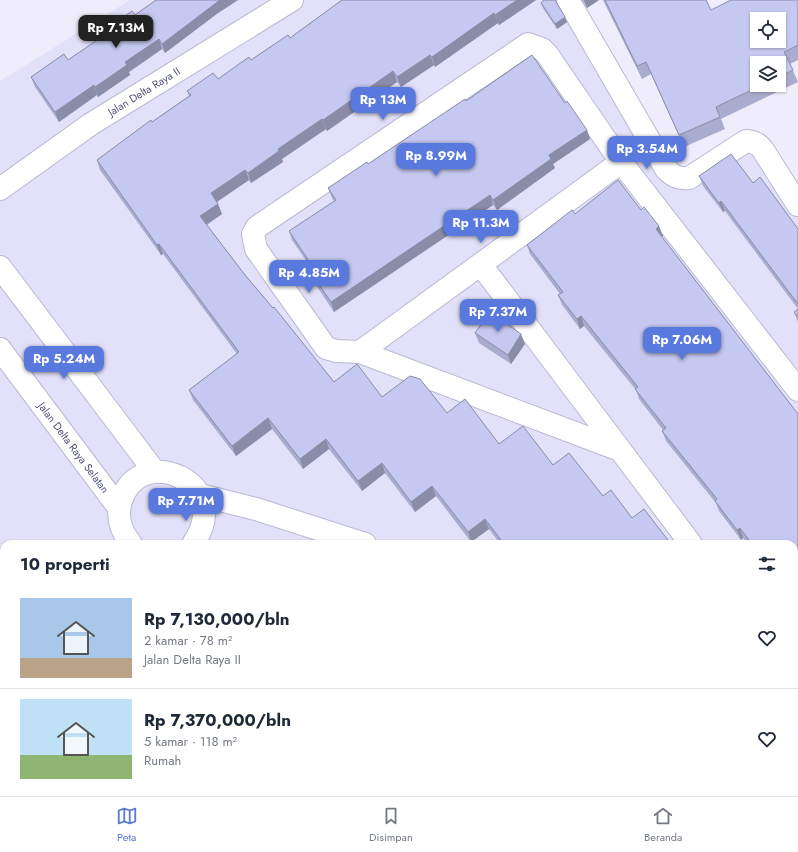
<!DOCTYPE html>
<html lang="id">
<head>
<meta charset="utf-8">
<style>
	:root { --surface:#fff; --page:#f6f6f7; --text:#1f2937; --muted:#747a83; --line:#e0e1e3; --accent:#5979df }
	body { margin:0; font-family:Jost,sans-serif; background:var(--page); color:var(--text); height:100vh; display:flex; flex-direction:column; font-size:15px; white-space:nowrap }
	* { box-sizing:border-box; margin:0 }
	p { font-size:13px; color:var(--muted) }
	.icon { flex:none; width:22px; height:22px; fill:none; stroke:currentColor; stroke-width:2; stroke-linecap:round; stroke-linejoin:round }
	.map { position:relative; flex:1; overflow:hidden }
	.side { position:absolute; left:0px; top:540px; width:798px; height:256px; display:flex; flex-direction:column; background:var(--surface); border-radius:12px 12px 0 0; box-shadow:0 1px 3px #0004 }
	.side>* { flex:none }
	.buttons { position:absolute; left:750px; top:12px; display:grid; gap:8px }
	.buttons a { display:grid; place-items:center; width:36px; height:36px; border-radius:0px; background:var(--surface); box-shadow:0 1px 3px #0004; font-size:20px }
	.price { position:absolute; translate:-50% -34px; padding:0 9px; border-radius:8px; background:var(--accent); color:#fff; font-size:13px; line-height:26px; filter:drop-shadow(0 1px 2px #0008) }
	.price::after { content:''; position:absolute; left:50%; top:24px; width:12px; height:9px; margin-left:-6px; background:inherit; clip-path:polygon(0 0,100% 0,50% 100%) }
	.price.current { background:#222; color:#fff }
	ul { padding:0; list-style:none }
	li { display:flex; align-items:center; gap:12px; height:100px; padding:0 20px }
	li+li { border-top:1px solid var(--line) }
	li span { display:grid; place-items:center; flex:none; width:112px; height:80px; border-radius:0px; color:#555 }
	li>.icon { margin-inline-start:auto }
	span .icon { width:48px; height:48px; fill:#fffc; stroke-width:1 }
	li b { font-size:17px }
	h2 { display:flex; justify-content:space-between; align-items:center; height:48px; padding:0 20px; font-size:17px }
	.dock { display:flex; justify-content:space-around; align-items:center; height:56px; border-top:1px solid var(--line); background:var(--surface); font-size:11px; color:var(--muted) }
	.dock a { display:grid; justify-items:center; gap:2px }
	.dock .current { color:var(--accent) }
	.map>svg:first-child { display:block }
	.residential { fill:#e3e1f9; fill-rule:evenodd }
	.lines { fill:none; stroke-linecap:round; stroke-linejoin:round }
	.service-casing { stroke:#b8b8d3; stroke-width:18 }
	.minor-casing { stroke:#b8b8d3; stroke-width:24 }
	.tertiary-casing { stroke:#b8b8d3; stroke-width:24 }
	.service { stroke:#fff; stroke-width:16 }
	.minor { stroke:#fff; stroke-width:22 }
	.tertiary { stroke:#fff; stroke-width:22 }
	.wall { fill:#a9acce; fill-rule:evenodd }
	.shaded-wall { fill:#8a8ca8 }
	.building { fill:#c5c8f0; stroke:#8a8ca8; fill-rule:evenodd }
	.labels { text-anchor:middle; dominant-baseline:central; stroke-width:3.5; stroke-linejoin:round; paint-order:stroke }
	.street-label { font-size:11px; fill:#4f5377; stroke:#f5f3fe }
</style>
</head>
<body>
<div class="map">
<svg width="798" height="796" viewBox="0 0 798 796">
	<rect width="100%" height="100%" fill="#efedfc"/>
	<path class="residential" d="M 130,0 L 564,0 L 678,182 L 742,138 L 798,202 L 798,796 L 0,796 L 0,81 ZM 4,544 L 794,544 L 794,792 L 4,792 Z"/>
	<g class="lines">
		<g class="service-casing">
			<path id="service" d="M 482,792 L 485,796"/>
		</g>
		<g class="minor-casing">
			<path id="minor" d="M 568,0 L 666,169 C 673,176 678,179 689,178 L 746,141 C 754,142 758,143 763,150 L 798,205
				M 481,265 L 691,544
				M 360,352 L 621,162
				M 620,450 L 360,352 L 336,351 L 326,348 L 256,249 L 253,234 L 257,227 L 528,44 L 542,49 L 547,54 L 621,162 L 798,390
				M 794,680 L 798,685"/>
		</g>
		<g class="tertiary-casing">
			<g id="tertiary">
				<path id="s1" d="M 0,189 L 91,124 L 292,0"/>
				<path d="M 0,267 L 155,472"/>
				<path id="s2" d="M 0,349 L 119,508"/>
				<path d="M 200,495 L 256,509 L 365,544"/>
				<path d="M 131,544 C 121,531 116,518 121,501 C 140,441 236,483 193,544"/>
				<path d="M 0,643 L 4,640"/>
				<path d="M 575,792 L 577,796"/>
				<path d="M 651,792 L 653,796"/>
			</g>
		</g>
		<use href="#service" class="service"/>
		<use href="#minor" class="minor"/>
		<use href="#tertiary" class="tertiary"/>
	</g>
	<path class="wall" d="M 156,0 L 238,0 L 218,13 L 165,53 L 162,49 L 129,72 L 130,75 L 98,97 L 97,95 L 59,122 L 35,87 L 31,77 L 68,60 L 108,33 L 107,29 L 135,15 Z
		M 342,0 L 536,0 L 499,25 L 498,23 L 435,67 L 434,65 L 401,87 L 397,82 L 327,131 L 326,129 L 282,159 L 283,162 L 251,183 L 249,180 L 217,202 L 222,214 L 207,225 L 245,275 L 334,382 L 382,397 L 447,413 L 499,444 L 553,465 L 603,496 L 632,518 L 671,544 L 500,544 L 489,529 L 471,542 L 436,496 L 415,512 L 385,473 L 362,491 L 329,449 L 303,469 L 272,429 L 236,456 L 193,400 L 189,390 L 237,354 L 163,254 L 161,255 L 100,170 L 97,160 L 189,96 L 187,91 L 218,79 L 251,60 L 290,38 Z
		M 582,0 L 599,0 L 587,8 Z
		M 603,0 L 706,0 L 711,10 L 798,0 L 798,60 L 790,64 L 798,82 L 721,119 L 725,129 L 684,147 L 651,74 L 642,79 ZM 779,63 L 779,85 L 757,85 Z
		M 541,3 L 557,4 L 567,22 L 557,29 L 543,8 Z
		M 466,101 L 565,103 L 590,139 L 553,164 L 555,168 L 497,210 L 493,205 L 334,312 L 310,276 L 307,267 L 309,265 L 292,240 L 289,231 L 334,201 L 332,198 L 328,188 L 368,164 Z
		M 699,176 L 753,183 L 798,229 L 798,322 L 794,312 L 798,309 L 725,211 L 723,212 L 703,186 Z
		M 641,210 L 663,236 L 662,237 L 798,414 L 798,609 L 794,604 L 794,544 L 748,544 L 743,538 L 741,540 L 719,511 L 716,503 L 666,441 L 662,431 L 663,430 L 639,399 L 636,390 L 584,326 L 580,329 L 562,305 L 558,295 L 560,294 L 530,254 L 527,245 L 575,214 Z
		M 475,333 L 525,344 L 511,364 L 479,343 Z
		M 4,792 L 103,792 L 98,796 L 88,796 L 87,795 L 86,796 L 0,796 Z
		M 114,792 L 229,792 L 224,796 L 118,796 Z
		M 241,792 L 319,792 L 314,796 L 244,796 Z
		M 394,792 L 472,792 L 475,796 L 397,796 Z"/>
	<path class="shaded-wall" d="M 220,0 L 238,0 L 218,13 L 165,53 L 162,44 Z
		M 517,0 L 536,0 L 499,25 L 495,15 Z
		M 584,0 L 599,0 L 587,8 Z
		M 494,13 L 498,23 L 435,67 L 432,57 Z
		M 565,17 L 567,22 L 557,29 L 555,24 Z
		M 159,39 L 162,49 L 129,72 L 130,75 L 98,97 L 95,87 L 125,62 Z
		M 430,55 L 434,65 L 401,87 L 397,77 Z
		M 393,71 L 397,82 L 327,131 L 323,120 Z
		M 94,85 L 97,95 L 59,122 L 55,112 Z
		M 322,119 L 326,129 L 282,159 L 283,162 L 251,183 L 248,173 L 278,149 Z
		M 587,130 L 590,139 L 553,164 L 555,168 L 497,210 L 493,200 L 549,155 Z
		M 245,170 L 249,180 L 215,203 L 211,193 Z
		M 490,195 L 493,205 L 334,312 L 331,302 Z
		M 721,201 L 725,211 L 723,212 L 719,203 Z
		M 218,204 L 222,214 L 204,226 L 200,216 Z
		M 659,226 L 663,236 L 660,239 L 656,229 Z
		M 159,244 L 163,254 L 161,255 L 157,245 Z
		M 581,316 L 584,326 L 580,329 L 577,319 Z
		M 521,334 L 525,344 L 511,364 L 508,355 Z
		M 268,418 L 272,429 L 236,456 L 232,446 Z
		M 326,439 L 329,449 L 303,469 L 300,459 Z
		M 382,463 L 385,473 L 362,491 L 358,481 Z
		M 432,486 L 436,496 L 415,512 L 411,502 Z
		M 485,519 L 489,529 L 471,542 L 468,532 Z
		M 740,528 L 743,538 L 741,540 L 737,530 Z
		M 73,792 L 86,792 L 87,795 L 86,796 L 69,796 Z
		M 89,792 L 103,792 L 98,796 L 91,796 Z
		M 210,792 L 229,792 L 224,796 L 205,796 Z
		M 309,792 L 319,792 L 313,796 Z"/>
	<path class="building" d="M 156,0 L 220,0 L 162,44 L 159,39 L 125,62 L 127,65 L 95,87 L 94,85 L 55,112 L 31,77 L 64,54 L 68,60 L 109,32 L 107,29 L 132,11 L 135,15 Z
		M 342,0 L 517,0 L 495,15 L 494,13 L 432,57 L 430,55 L 397,77 L 393,71 L 323,120 L 322,119 L 278,149 L 279,151 L 248,173 L 245,170 L 211,193 L 218,204 L 200,216 L 245,275 L 273,308 L 274,307 L 334,382 L 357,364 L 382,397 L 410,376 L 420,379 L 447,413 L 465,399 L 499,444 L 523,426 L 553,465 L 569,453 L 603,496 L 611,490 L 632,518 L 644,509 L 671,544 L 504,544 L 485,519 L 468,532 L 432,486 L 411,502 L 382,463 L 358,481 L 326,439 L 300,459 L 268,418 L 232,446 L 189,390 L 239,352 L 159,244 L 157,245 L 97,160 L 151,120 L 152,122 L 191,95 L 187,91 L 213,73 L 218,79 L 249,57 L 251,60 L 288,35 L 290,38 Z
		M 544,0 L 555,0 L 565,17 L 555,24 L 541,3 Z
		M 605,0 L 706,0 L 711,10 L 731,0 L 798,0 L 798,45 L 784,52 L 793,70 L 779,77 L 779,63 L 757,63 L 757,85 L 762,85 L 716,107 L 720,117 L 679,135 L 646,62 L 637,66 ZM 757,19 L 779,19 L 779,41 L 757,41 Z
		M 532,55 L 565,103 L 567,101 L 587,130 L 549,155 L 551,159 L 493,200 L 490,195 L 331,302 L 307,267 L 311,264 L 289,231 L 336,200 L 328,188 L 367,162 L 368,164 L 465,99 L 466,101 Z
		M 731,154 L 753,183 L 760,177 L 798,229 L 798,304 L 721,201 L 719,203 L 699,176 Z
		M 618,180 L 641,210 L 644,207 L 659,226 L 656,229 L 798,414 L 798,604 L 794,598 L 794,544 L 752,544 L 740,528 L 737,530 L 715,501 L 717,499 L 662,431 L 666,428 L 635,389 L 638,387 L 581,316 L 577,319 L 558,295 L 563,292 L 527,245 L 572,210 L 575,214 Z
		M 798,309 L 798,317 L 794,312 Z
		M 490,312 L 521,334 L 508,355 L 475,333 Z
		M 4,657 L 4,792 L 73,792 L 69,796 L 0,796 L 0,661 Z
		M 794,704 L 798,710 L 798,796 L 714,796 L 719,792 L 794,792 Z
		M 120,792 L 210,792 L 205,796 L 123,796 Z
		M 246,792 L 311,792 L 314,796 L 249,796 Z
		M 400,792 L 472,792 L 475,796 L 403,796 Z"/>
	<g class="labels">
		<g class="street-label">
			<text stroke="none"><textPath href="#s1" startOffset="174">Jalan Delta Raya II</textPath></text>
			<text stroke="none"><textPath href="#s2" startOffset="123">Jalan Delta Raya Selatan</textPath></text>
		</g>
	</g>
</svg>
<div class="buttons">
<a><svg class="icon" aria-label="locate" viewBox="0 0 24 24"><circle cx="12" cy="12" r="6"/><path d="M12 2v4M12 18v4M2 12h4M18 12h4"/></svg></a>
<a><svg class="icon" aria-label="layers" viewBox="0 0 24 24"><path d="M12 4l9 5-9 5-9-5zM3 14l9 5 9-5"/></svg></a>
</div>
<b class="price current" style="left:116px;top:49px">Rp 7.13M</b>
<b class="price" style="left:383px;top:121px">Rp 13M</b>
<b class="price" style="left:647px;top:170px">Rp 3.54M</b>
<b class="price" style="left:436px;top:177px">Rp 8.99M</b>
<b class="price" style="left:481px;top:244px">Rp 11.3M</b>
<b class="price" style="left:309px;top:294px">Rp 4.85M</b>
<b class="price" style="left:498px;top:333px">Rp 7.37M</b>
<b class="price" style="left:682px;top:361px">Rp 7.06M</b>
<b class="price" style="left:64px;top:380px">Rp 5.24M</b>
<b class="price" style="left:186px;top:522px">Rp 7.71M</b>
<section class="side">
<h2>10 properti<svg class="icon" aria-label="filters" viewBox="0 0 24 24"><path d="M4 7h16M4 17h16"/><circle cx="9" cy="7" r="2"/><circle cx="15" cy="17" r="2"/></svg></h2>
<ul>
<li><span style="background:linear-gradient(#a9c7e8 75%,#b9a48a 0)"><svg class="icon" aria-label="home" viewBox="0 0 24 24"><path d="M3 11l9-7 9 7M6 9v11h12V9"/></svg></span><div><b>Rp 7,130,000/bln</b><p>2 kamar · 78 m²</p><p>Jalan Delta Raya II</p></div><svg class="icon" aria-label="heart" viewBox="0 0 24 24"><path d="M12 20l-8-8c-3-5 5-10 8-4 3-6 11-1 8 4z"/></svg></li>
<li><span style="background:linear-gradient(#bfe0f5 70%,#8fb573 0)"><svg class="icon" aria-label="home" viewBox="0 0 24 24"><path d="M3 11l9-7 9 7M6 9v11h12V9"/></svg></span><div><b>Rp 7,370,000/bln</b><p>5 kamar · 118 m²</p><p>Rumah</p></div><svg class="icon" aria-label="heart" viewBox="0 0 24 24"><path d="M12 20l-8-8c-3-5 5-10 8-4 3-6 11-1 8 4z"/></svg></li>
</ul>
</section>
</div>
<nav class="dock">
<a class="current"><svg class="icon" aria-label="map" viewBox="0 0 24 24"><path d="M3 6l6-2 6 2 6-2v14l-6 2-6-2-6 2zM9 4v14M15 6v14"/></svg>Peta</a>
<a><svg class="icon" aria-label="saved" viewBox="0 0 24 24"><path d="M7 4h10v16l-5-4-5 4z"/></svg>Disimpan</a>
<a><svg class="icon" aria-label="home" viewBox="0 0 24 24"><path d="M3 11l9-7 9 7M6 9v11h12V9"/></svg>Beranda</a>
</nav>
</body>
</html>
